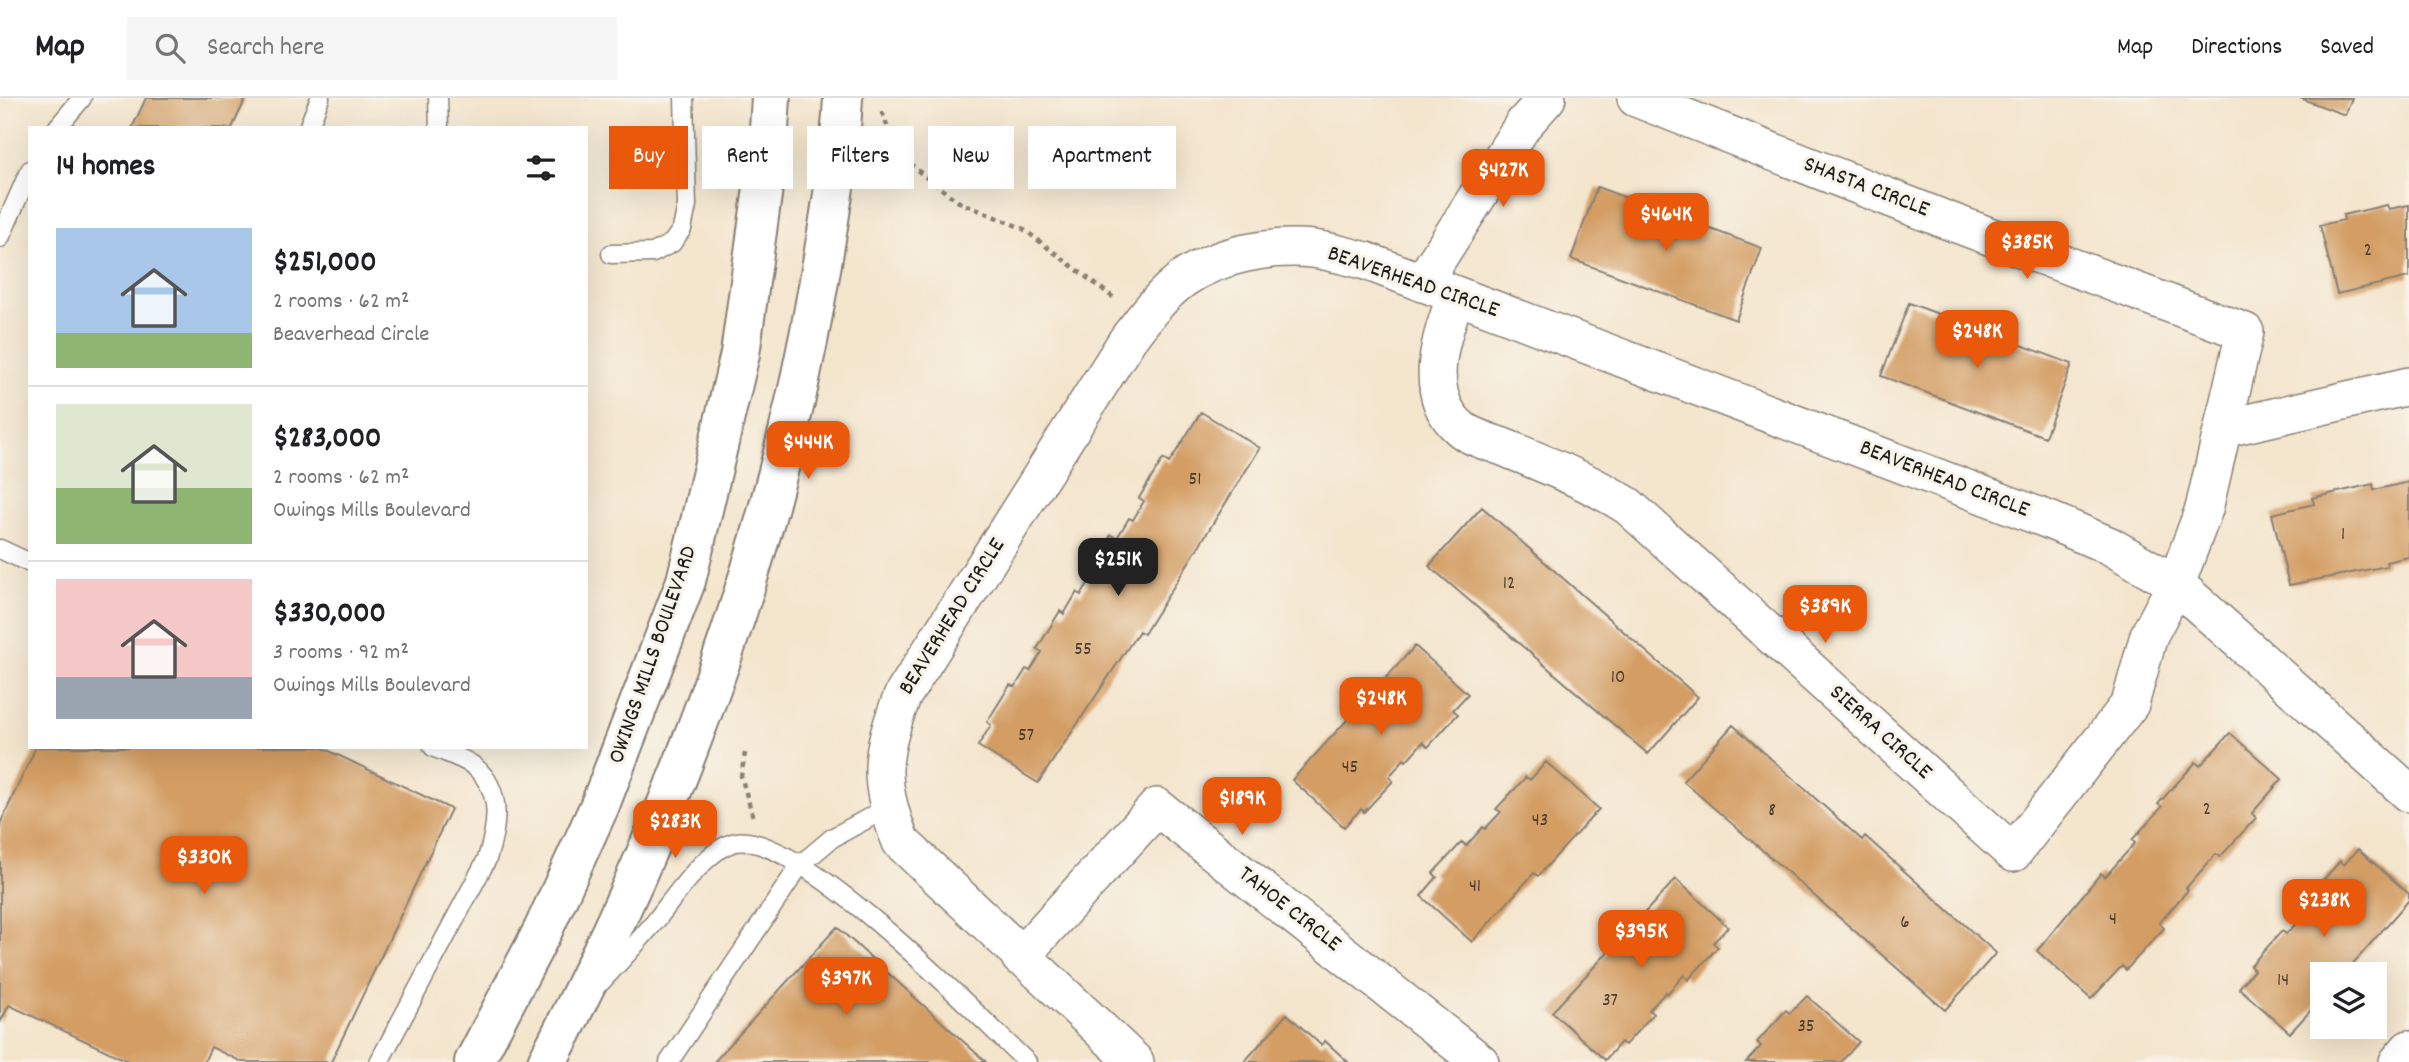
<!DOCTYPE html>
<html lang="en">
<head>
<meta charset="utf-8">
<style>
	:root { --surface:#fff; --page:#f6f6f6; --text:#202124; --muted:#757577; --line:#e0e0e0; --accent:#ea580c }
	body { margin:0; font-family:Dekko,sans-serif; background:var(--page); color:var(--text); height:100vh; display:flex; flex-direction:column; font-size:26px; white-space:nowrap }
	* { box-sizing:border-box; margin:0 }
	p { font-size:23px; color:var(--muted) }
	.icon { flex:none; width:38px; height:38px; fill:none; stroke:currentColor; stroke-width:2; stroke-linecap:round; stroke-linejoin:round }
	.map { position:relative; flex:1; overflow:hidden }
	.sheet { position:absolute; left:28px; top:28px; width:560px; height:623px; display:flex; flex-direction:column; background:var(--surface); border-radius:0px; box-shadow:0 7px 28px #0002 }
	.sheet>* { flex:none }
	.banner { position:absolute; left:609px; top:28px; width:665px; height:63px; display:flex; gap:14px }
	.controls { position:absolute; left:2310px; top:864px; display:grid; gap:14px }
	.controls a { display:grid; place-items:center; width:77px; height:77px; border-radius:0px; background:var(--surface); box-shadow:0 7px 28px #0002; font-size:35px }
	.price { position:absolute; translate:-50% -60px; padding:0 16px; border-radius:14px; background:var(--accent); color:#fff; font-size:23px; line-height:46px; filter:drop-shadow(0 2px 4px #0008) }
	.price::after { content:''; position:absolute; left:50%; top:42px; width:21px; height:16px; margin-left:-10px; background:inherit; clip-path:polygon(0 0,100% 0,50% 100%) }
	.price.on { background:#222; color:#fff }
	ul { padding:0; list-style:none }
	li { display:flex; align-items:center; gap:21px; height:175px; padding:0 28px }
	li+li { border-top:2px solid var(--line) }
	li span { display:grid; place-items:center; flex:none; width:196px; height:140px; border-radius:0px; color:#555 }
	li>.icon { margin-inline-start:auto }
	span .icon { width:84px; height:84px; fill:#fffc; stroke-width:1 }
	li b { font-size:30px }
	h2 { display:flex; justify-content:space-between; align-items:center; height:84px; padding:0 28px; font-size:30px }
	.pill { padding:0 24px; border-radius:0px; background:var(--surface); box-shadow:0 7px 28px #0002; font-size:24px; line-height:63px }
	.pill.on { background:var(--accent); color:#fff }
	header { display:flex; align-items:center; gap:42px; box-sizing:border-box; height:98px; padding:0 35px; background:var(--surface); border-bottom:2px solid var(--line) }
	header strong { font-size:33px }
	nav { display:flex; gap:38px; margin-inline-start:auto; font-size:24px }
	.search { width:490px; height:63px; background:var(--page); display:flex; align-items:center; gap:18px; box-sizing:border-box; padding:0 24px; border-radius:0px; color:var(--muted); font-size:26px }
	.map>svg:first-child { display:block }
	.building { fill:#d39d63 }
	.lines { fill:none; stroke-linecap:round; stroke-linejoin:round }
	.service-casing { stroke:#888074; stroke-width:21 }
	.minor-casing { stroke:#888074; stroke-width:40 }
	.secondary-casing { stroke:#888074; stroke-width:42 }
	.path { stroke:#888074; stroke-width:4.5; stroke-dasharray:5 5; stroke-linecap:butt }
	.service { stroke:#fff; stroke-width:18 }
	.minor { stroke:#fff; stroke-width:37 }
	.secondary { stroke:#fff; stroke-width:38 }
	.labels { text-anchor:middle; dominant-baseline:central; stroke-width:6; stroke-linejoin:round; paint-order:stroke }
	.number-label { font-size:19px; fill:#4a3c2e }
	.street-label { font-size:23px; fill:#1c1c1c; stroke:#f7f3e8 }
</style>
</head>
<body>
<header>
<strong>Map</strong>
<div class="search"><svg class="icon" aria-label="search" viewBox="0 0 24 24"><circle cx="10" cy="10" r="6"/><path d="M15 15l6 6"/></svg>Search here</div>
<nav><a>Map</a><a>Directions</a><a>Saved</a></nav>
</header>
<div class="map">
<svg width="2409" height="964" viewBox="0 0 2409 964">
	<rect width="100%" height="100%" fill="#f7f3e8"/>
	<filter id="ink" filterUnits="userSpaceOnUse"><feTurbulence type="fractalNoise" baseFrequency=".0143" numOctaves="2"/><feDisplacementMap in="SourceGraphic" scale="14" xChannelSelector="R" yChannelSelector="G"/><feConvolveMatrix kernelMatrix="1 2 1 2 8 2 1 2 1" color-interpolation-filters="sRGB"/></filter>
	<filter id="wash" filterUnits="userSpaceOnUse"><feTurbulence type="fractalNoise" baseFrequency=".00686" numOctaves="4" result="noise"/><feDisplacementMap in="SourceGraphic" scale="28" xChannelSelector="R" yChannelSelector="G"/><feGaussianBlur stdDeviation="1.57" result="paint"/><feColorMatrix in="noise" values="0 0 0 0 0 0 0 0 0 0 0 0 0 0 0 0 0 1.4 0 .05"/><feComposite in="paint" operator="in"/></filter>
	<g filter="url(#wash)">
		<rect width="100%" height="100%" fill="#f4e5cd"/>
		<g id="blocks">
			<path class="building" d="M 146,0 L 246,0 L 232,30 L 132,30 Z
				M 2300,0 L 2352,0 L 2345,17 Z
				M 1597,89 L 1762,150 L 1736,222 L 1571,161 Z
				M 2387,107 L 2389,111 L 2409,107 L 2409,179 L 2337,196 L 2320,127 L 2344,122 L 2343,117 Z
				M 1909,205 L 2072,266 L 2045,339 L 1881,278 Z
				M 1201,314 L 1260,350 L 1144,536 L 1139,533 L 1038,685 L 978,648 L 991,627 L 987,624 L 1010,587 L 1015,589 L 1026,571 L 1030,573 L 1042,554 L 1037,551 L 1060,513 L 1064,516 L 1077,494 L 1081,497 L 1093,477 L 1088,474 L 1111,437 L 1117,440 L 1129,420 L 1133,422 L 1144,403 L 1139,400 L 1163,361 L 1169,365 Z
				M 2409,384 L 2409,459 L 2386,464 L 2387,468 L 2289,487 L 2272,416 L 2314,406 L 2312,400 L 2373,386 L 2374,392 Z
				M 1482,409 L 1698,599 L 1648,656 L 1429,468 Z
				M 1415,548 L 1468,596 L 1453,612 L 1458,616 L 1428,649 L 1423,644 L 1406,663 L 1404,661 L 1389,679 L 1393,683 L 1364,714 L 1361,711 L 1344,729 L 1292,682 Z
				M 1733,627 L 1862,742 L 1865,738 L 1996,855 L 1945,912 L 1683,683 Z
				M 2230,635 L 2282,681 L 2252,715 L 2256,720 L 2220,759 L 2216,756 L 2186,790 L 2188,792 L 2159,825 L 2164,830 L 2126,872 L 2122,868 L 2091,901 L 2037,853 L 2101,775 L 2105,779 L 2135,745 L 2132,742 L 2162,709 L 2158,706 L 2196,664 L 2200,668 Z
				M 36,649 L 321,649 L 451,711 L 331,964 L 242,964 L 211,949 L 204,964 L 130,964 L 9,907 L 0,925 L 0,726 Z
				M 1546,664 L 1599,711 L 1538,778 L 1534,775 L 1472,844 L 1421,798 L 1437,779 L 1433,775 L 1462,744 L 1466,748 L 1483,729 L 1485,731 L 1501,714 L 1496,711 L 1526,679 L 1530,682 Z
				M 2358,751 L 2409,796 L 2409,802 L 2343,877 L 2322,877 L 2322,900 L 2290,935 L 2239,890 L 2254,872 L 2250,868 L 2282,833 L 2286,836 L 2300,822 L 2298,820 L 2313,801 L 2309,798 L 2340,763 L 2344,767 Z
				M 1676,781 L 1728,829 L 1713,845 L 1718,849 L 1688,882 L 1684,877 L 1667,896 L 1666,894 L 1649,912 L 1653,916 L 1625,947 L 1621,944 L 1605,962 L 1552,914 Z
				M 837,829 L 954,935 L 986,964 L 714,964 Z
				M 1807,898 L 1859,944 L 1841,964 L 1746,964 L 1761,948 L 1757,944 L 1786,912 L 1790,915 Z
				M 1287,916 L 1321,947 L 1325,943 L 1348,964 L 1244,964 Z"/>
		</g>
	</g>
	<g filter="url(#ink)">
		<use href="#blocks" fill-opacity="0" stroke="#888074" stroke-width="2"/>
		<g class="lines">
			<g class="service-casing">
				<path id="service" d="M 438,0 L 439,30
					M 57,30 L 82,0
					M 308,30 L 320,0
					M 0,140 L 30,72
					M 611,156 L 653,155 L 672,145 L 682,131 L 687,107 L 684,0
					M 0,451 L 30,465
					M 601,884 C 619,865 637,845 654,825 C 672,803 706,750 736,744 C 799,733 978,918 1027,964
					M 379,964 L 487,761 C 497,729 504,693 474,668 C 463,660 446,655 433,649
					M 669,964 L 800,767 L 832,740 L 887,710"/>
			</g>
			<g class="minor-casing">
				<path id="minor" d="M 1422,185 L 1523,27 L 1547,0
					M 1456,198 C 1441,238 1421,295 1459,329 C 1470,340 1494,345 1508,351 C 1549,368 1590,384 1628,408 L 2013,755 L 2130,606 L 2149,537 L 2176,486 L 2204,411 L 2245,234 L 1941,120 L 1636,0
					M 2226,330 L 2409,288
					M 1020,859 L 1157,709 L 1480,964
					M 1135,964 L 901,744 C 877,685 879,656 903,597 L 1128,241 C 1144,220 1161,197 1183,181 C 1219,156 1270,147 1313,151 C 1331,153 1349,159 1366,163 L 2049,422 L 2110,448 L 2176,486 L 2409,695
					M 2398,964 L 2409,951"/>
			</g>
			<g class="secondary-casing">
				<path id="secondary" d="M 474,964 L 543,832 L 600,707 L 686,483 L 740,256 L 767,61 L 771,0
					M 547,964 C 674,719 773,457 819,183 C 829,123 840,61 843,0"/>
			</g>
			<path class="path" d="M 882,14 L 897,54 L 923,77 L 959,104 L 1022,130 L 1114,200
				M 745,655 L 741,678 L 753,719"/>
			<use href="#service" class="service"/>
			<use href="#minor" class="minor"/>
			<use href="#secondary" class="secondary"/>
		</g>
	</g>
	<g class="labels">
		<g class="number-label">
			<text x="2368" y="153">2</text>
			<text x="1195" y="382">51</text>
			<text x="2343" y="437">1</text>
			<text x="1509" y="486">12</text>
			<text x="1083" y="552">55</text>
			<text x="1618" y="580">10</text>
			<text x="1026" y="638">57</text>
			<text x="1350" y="670">45</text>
			<text x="2207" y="712">2</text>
			<text x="1772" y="713">8</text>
			<text x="1540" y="723">43</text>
			<text x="1475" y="789">41</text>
			<text x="2113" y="822">4</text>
			<text x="1905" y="825">6</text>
			<text x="2283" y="883">14</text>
			<text x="1610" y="903">37</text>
			<text x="1806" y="929">35</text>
		</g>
		<g class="street-label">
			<text transform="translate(1866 90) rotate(21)">SHASTA CIRCLE</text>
			<text transform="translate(1413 185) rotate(19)">BEAVERHEAD CIRCLE</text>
			<text transform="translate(1944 382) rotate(21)">BEAVERHEAD CIRCLE</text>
			<text transform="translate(953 519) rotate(-58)">BEAVERHEAD CIRCLE</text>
			<text transform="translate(654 557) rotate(-71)">OWINGS MILLS BOULEVARD</text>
			<text transform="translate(1880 635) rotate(42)">SIERRA CIRCLE</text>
			<text transform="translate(1289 812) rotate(38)">TAHOE CIRCLE</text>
		</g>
	</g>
</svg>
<div class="controls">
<a><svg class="icon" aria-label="layers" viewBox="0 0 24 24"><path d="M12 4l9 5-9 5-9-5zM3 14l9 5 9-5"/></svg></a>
</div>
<b class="price" style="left:1503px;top:111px">$427K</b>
<b class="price" style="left:1666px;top:155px">$464K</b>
<b class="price" style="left:2027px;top:183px">$385K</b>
<b class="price" style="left:1977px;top:272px">$248K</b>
<b class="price" style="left:808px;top:383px">$444K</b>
<b class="price on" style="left:1118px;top:500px">$251K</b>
<b class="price" style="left:1825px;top:547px">$389K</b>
<b class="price" style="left:1381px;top:639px">$248K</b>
<b class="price" style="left:1242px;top:739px">$189K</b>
<b class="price" style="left:675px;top:762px">$283K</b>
<b class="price" style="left:204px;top:798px">$330K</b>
<b class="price" style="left:2324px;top:841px">$238K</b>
<b class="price" style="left:1641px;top:872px">$395K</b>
<b class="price" style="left:846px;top:919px">$397K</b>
<div class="banner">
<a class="pill on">Buy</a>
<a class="pill">Rent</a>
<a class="pill">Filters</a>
<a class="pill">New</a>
<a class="pill">Apartment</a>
</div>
<section class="sheet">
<h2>14 homes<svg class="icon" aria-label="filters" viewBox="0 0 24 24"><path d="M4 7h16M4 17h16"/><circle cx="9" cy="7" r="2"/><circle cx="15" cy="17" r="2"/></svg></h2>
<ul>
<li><span style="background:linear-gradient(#a9c7e8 75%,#8fb573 0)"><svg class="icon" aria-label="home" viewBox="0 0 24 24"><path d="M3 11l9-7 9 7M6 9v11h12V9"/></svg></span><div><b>$251,000</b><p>2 rooms · 62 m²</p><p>Beaverhead Circle</p></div></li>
<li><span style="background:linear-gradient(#dfe7d0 60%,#8fb573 0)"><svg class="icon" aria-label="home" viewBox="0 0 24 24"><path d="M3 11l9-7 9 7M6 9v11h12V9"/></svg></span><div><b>$283,000</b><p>2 rooms · 62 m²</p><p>Owings Mills Boulevard</p></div></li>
<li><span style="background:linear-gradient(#f6c9c9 70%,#9aa5b1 0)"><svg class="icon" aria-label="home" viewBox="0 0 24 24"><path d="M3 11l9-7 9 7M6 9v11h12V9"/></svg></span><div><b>$330,000</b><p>3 rooms · 92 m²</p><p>Owings Mills Boulevard</p></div></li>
</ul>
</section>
</div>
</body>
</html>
